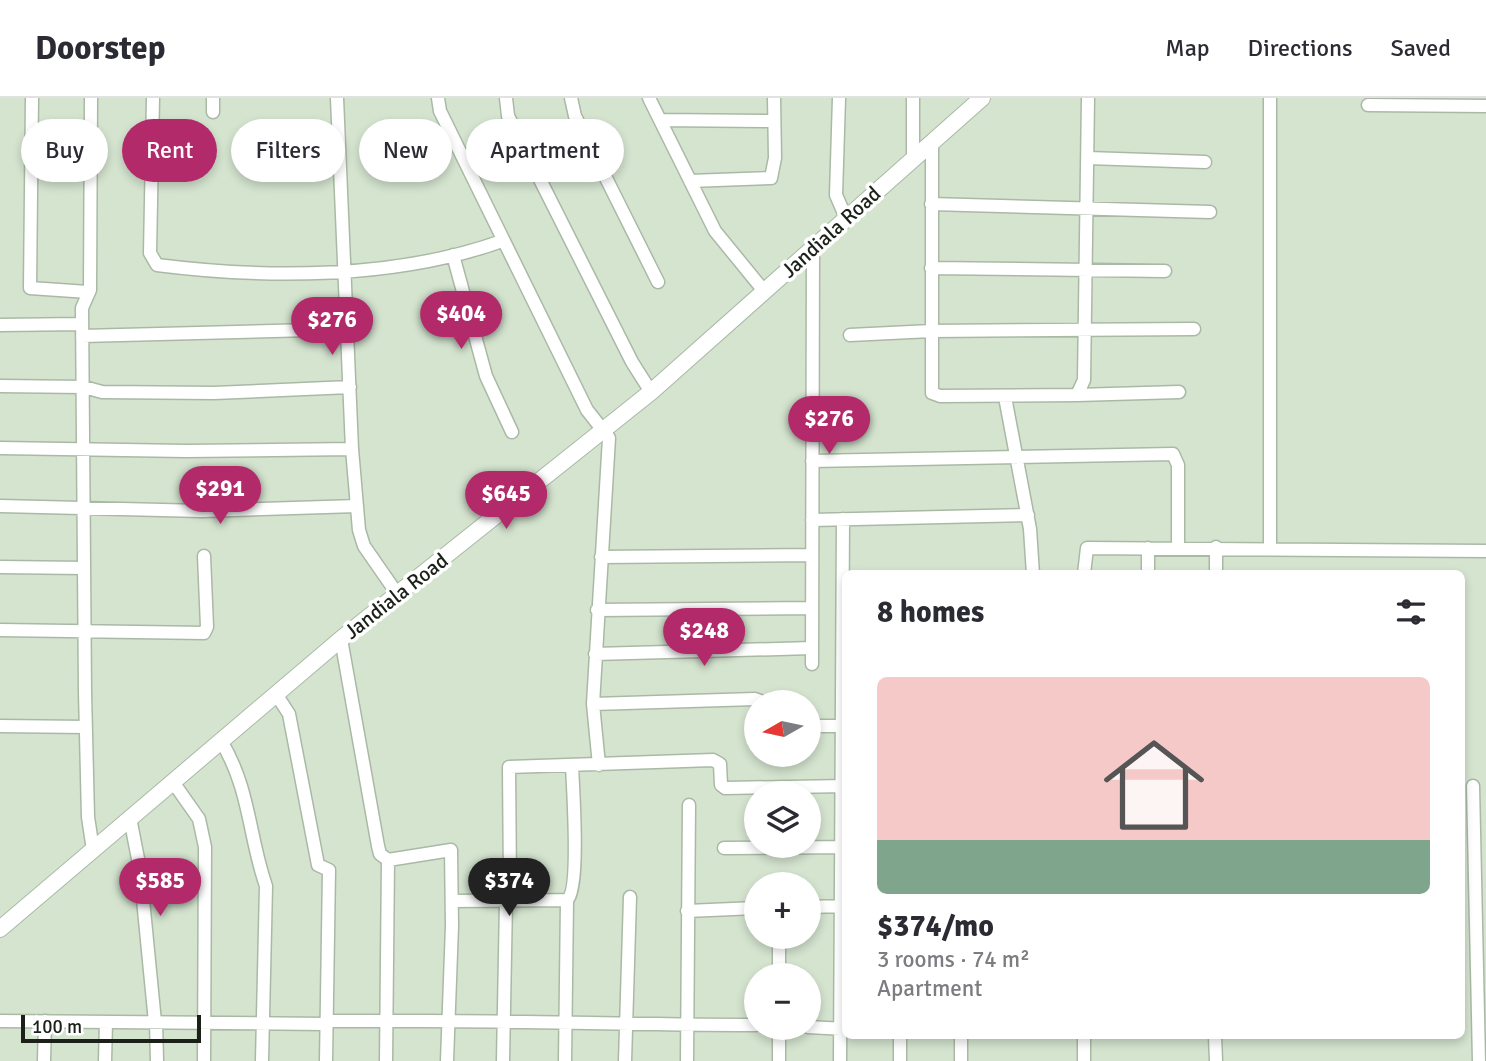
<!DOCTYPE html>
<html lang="en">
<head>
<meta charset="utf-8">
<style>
	:root { --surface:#fff; --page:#f2f2f3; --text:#2b2b33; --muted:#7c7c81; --line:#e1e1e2; --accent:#b32a6b }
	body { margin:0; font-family:Signika,sans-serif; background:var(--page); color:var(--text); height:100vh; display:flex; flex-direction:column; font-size:26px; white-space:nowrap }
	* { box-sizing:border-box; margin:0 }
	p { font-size:23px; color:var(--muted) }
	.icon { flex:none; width:38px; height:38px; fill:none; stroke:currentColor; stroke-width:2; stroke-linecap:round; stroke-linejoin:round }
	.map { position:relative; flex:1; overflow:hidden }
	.drawer { position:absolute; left:842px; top:472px; width:623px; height:469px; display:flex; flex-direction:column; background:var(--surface); border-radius:10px; box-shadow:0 4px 10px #0003 }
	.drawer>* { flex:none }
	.banner { position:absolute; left:21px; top:21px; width:665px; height:63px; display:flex; gap:14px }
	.needle { width:46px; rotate:261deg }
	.buttons { position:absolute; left:744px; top:592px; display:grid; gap:14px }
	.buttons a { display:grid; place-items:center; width:77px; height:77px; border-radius:50%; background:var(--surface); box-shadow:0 4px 10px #0003; font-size:35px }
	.scale { position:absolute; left:21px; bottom:18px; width:180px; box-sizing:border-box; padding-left:7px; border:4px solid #1b2119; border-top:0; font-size:19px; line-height:24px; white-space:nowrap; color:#1b2119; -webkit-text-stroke:5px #fff; paint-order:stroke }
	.price { position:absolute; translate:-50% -60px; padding:0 16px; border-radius:24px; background:var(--accent); color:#fff; font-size:23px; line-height:46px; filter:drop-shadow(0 2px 4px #0008) }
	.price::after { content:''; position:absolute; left:50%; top:42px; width:21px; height:16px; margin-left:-10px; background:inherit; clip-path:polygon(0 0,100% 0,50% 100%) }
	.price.on { background:#222; color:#fff }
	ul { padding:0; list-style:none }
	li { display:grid; align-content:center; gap:14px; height:371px; padding:0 35px }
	li span { display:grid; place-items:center; height:217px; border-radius:10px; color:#555 }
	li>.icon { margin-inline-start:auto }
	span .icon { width:126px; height:126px; fill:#fffc; stroke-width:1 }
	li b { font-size:30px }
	h2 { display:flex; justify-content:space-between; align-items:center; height:84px; padding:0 35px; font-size:30px }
	.chip { padding:0 24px; border-radius:32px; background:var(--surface); box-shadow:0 4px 10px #0003; font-size:24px; line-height:63px }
	.chip.on { background:var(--accent); color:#fff }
	header { display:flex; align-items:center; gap:42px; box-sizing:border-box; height:98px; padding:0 35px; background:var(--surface); border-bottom:2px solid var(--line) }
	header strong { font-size:33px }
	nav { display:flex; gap:38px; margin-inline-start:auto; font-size:24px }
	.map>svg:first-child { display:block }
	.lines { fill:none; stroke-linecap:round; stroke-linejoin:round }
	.street-casing { stroke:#aab9a6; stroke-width:15 }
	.secondary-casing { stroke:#aab9a6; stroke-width:18 }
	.street { stroke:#fff; stroke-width:12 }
	.secondary { stroke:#fff; stroke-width:16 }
	.labels { text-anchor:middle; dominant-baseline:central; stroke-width:7; stroke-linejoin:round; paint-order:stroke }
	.street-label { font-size:21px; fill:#1b2119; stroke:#fff }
</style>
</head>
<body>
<header>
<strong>Doorstep</strong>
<nav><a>Map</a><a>Directions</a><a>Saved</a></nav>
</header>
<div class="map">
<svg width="1486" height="963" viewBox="0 0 1486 963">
	<rect width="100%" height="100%" fill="#d4e4cf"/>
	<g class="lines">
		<g class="street-casing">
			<path id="street" d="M 32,0 L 30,190 L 88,194
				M 91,0 L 90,192 L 82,210 L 85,594 L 88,719 L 93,752
				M 153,0 L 150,155 L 157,167 C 267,181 396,181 502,143
				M 337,0 L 352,351 L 359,432 L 364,448 L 398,497
				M 438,0 L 440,13 L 587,312 L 609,340 L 593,606 L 599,667
				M 506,0 L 508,18 L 632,264 L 651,294
				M 571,0 L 575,18 L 658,184
				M 649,0 L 715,133 L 764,193
				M 839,0 L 836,97 L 846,120
				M 1368,7 L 1486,8
				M 213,14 L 213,0
				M 660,22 L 774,23
				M 932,43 L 932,295 L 940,298 L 1077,297 L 1084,282 L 1088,0
				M 1088,60 L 1205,64
				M 913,61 L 913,0
				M 690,83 L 771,80 L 775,60 L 774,0
				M 931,106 L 1210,114
				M 453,157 L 486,278 L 512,334
				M 931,170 L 1165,173
				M 0,227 L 82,226
				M 850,237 L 931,233 L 1194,231
				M 82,238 L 348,231
				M 0,288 L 84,289 L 102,294 L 214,295 L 350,289
				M 1077,297 L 1179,294
				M 1005,299 L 1030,431 L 1033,476
				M 0,350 L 186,353 L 352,351
				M 812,363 L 1173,356 L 1178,367 L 1178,449
				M 0,408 L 202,413 L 357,408
				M 812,422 L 1028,417
				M 1216,449 L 1216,476
				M 1270,450 L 1270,0
				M 601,459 L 812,457
				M 0,469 L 84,470
				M 1084,476 L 1087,450 L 1486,453
				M 1148,476 L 1148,450
				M 597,512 L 810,510
				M 0,532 L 204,535 L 207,529 L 204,458
				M 341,541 L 378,748 L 380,756 L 388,762 L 386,963
				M 595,556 L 812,550
				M 812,566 L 813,149
				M 276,596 L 289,616 L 318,767 L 329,772 L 326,963
				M 593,606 L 755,601 L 763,604
				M 0,628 L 86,629
				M 808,628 L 845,628
				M 221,643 C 250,690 249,740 266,788 L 262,963
				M 173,684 L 199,721 L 205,749 L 204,963
				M 1473,688 L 1479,963
				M 130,720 L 140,771 L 155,924
				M 724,750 L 845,749
				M 388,762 L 451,752 L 452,828 L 447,963
				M 452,803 L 567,802
				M 808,809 L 845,808
				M 687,813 L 756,810
				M 779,877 L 779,838
				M 0,923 L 326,926 L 330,923 C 472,921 614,927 756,927
				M 156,924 L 157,963
				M 779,929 L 779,963
				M 808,929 L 845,931
				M 961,938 L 961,963
				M 1215,938 L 1216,963
				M 44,963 L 45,923
				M 105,963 L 106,924
				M 503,963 L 506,803 L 510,786 L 509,669 L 713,662 L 720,666 L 721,687 L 725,690 L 845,688
				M 565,963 L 567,802 C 580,792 573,690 572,668
				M 625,963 L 630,799
				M 687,963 L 689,707
				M 840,963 L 843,421
				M 900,963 L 900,938
				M 1084,963 L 1084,938"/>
		</g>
		<g class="secondary-casing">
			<path id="secondary" d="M 0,831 L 341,541 L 651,294 L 982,0"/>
		</g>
		<use href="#street" class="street"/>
		<use href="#secondary" class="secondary"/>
	</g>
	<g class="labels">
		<g class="street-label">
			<text transform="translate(831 134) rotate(-42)">Jandiala Road</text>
			<text transform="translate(396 498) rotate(-38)">Jandiala Road</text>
		</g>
	</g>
</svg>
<div class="buttons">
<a><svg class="needle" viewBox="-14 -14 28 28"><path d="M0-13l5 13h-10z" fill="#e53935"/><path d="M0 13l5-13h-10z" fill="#7c7c81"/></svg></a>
<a><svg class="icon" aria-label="layers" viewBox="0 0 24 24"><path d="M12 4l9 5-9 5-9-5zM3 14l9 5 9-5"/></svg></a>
<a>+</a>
<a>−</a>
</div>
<div class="scale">100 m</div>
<b class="price" style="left:461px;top:253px">$404</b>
<b class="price" style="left:332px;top:259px">$276</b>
<b class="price" style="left:829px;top:358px">$276</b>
<b class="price" style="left:220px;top:428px">$291</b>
<b class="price" style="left:506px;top:433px">$645</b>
<b class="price" style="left:704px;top:570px">$248</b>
<b class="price" style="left:160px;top:820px">$585</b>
<b class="price on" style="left:509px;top:820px">$374</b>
<div class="banner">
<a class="chip">Buy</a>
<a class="chip on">Rent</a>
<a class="chip">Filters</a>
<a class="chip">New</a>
<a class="chip">Apartment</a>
</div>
<section class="drawer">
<h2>8 homes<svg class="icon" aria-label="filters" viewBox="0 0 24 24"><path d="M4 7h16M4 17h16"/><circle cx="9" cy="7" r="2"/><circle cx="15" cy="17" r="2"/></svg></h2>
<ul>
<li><span style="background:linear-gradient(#f6c9c9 75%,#7fa58c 0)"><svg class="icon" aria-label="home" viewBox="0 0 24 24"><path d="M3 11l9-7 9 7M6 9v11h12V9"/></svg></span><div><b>$374/mo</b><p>3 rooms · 74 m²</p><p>Apartment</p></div></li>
</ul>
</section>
</div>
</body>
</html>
